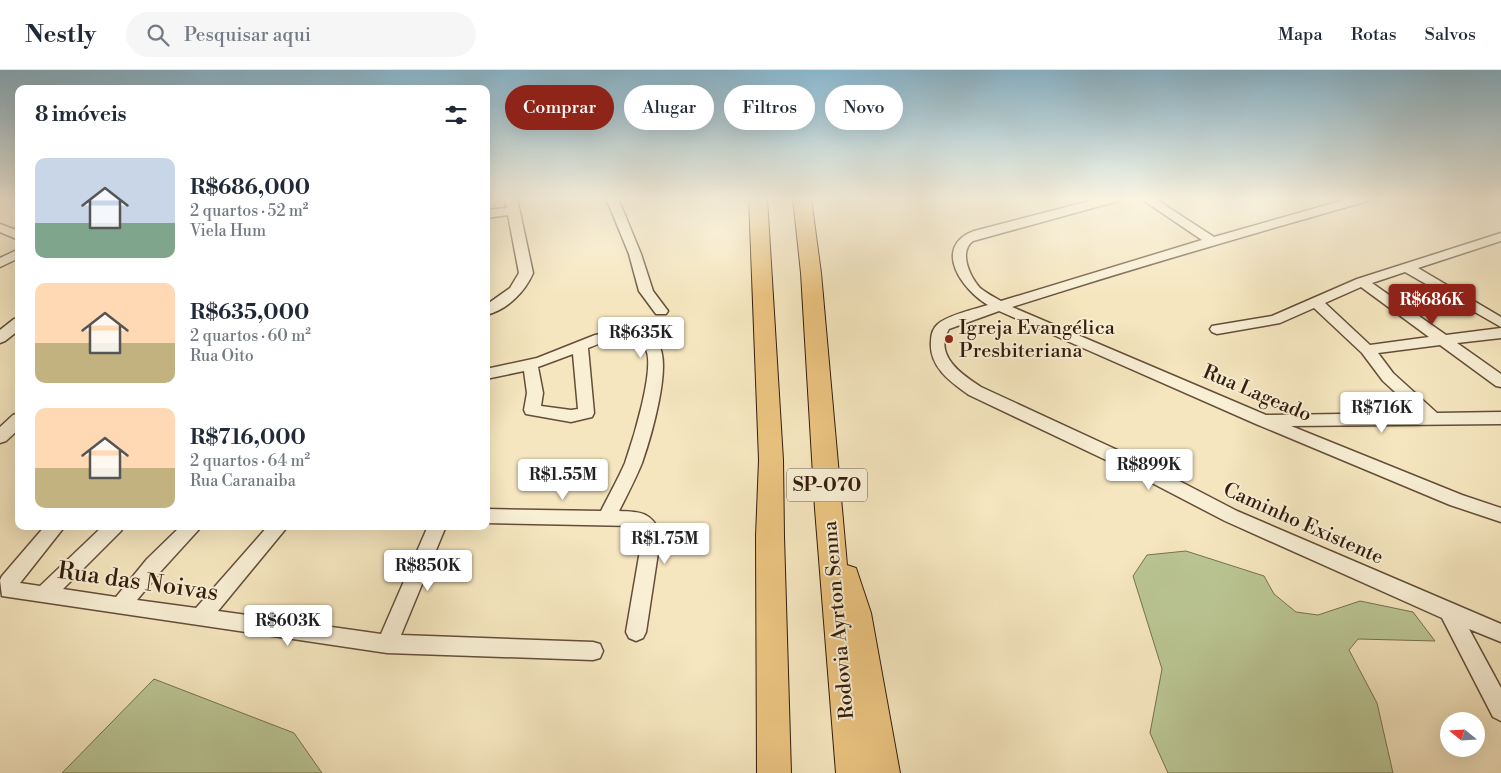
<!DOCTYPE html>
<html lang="pt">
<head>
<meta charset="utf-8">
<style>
	:root { --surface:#fff; --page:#f6f6f7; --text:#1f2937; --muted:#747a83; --line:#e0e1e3; --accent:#8f2418 }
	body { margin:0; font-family:"Libre Bodoni",serif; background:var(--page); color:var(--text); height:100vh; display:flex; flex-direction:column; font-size:19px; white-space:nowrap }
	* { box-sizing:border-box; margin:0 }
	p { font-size:16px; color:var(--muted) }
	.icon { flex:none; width:28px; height:28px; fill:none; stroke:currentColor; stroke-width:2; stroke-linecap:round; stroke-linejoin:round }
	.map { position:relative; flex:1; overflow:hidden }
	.details { position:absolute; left:15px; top:15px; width:475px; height:445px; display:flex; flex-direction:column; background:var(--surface); border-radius:10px; box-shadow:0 5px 20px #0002 }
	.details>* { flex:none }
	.hud { position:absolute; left:505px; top:15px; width:475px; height:45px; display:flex; gap:10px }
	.needle { width:32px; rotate:288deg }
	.controls { position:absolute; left:1440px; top:642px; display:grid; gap:10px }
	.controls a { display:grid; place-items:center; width:45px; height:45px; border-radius:50%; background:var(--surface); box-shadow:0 5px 20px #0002; font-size:25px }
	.price { position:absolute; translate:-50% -42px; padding:0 11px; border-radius:5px; background:#fff; color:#222; font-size:16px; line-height:32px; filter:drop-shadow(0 1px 2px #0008) }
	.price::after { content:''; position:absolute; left:50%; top:30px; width:15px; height:11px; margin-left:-8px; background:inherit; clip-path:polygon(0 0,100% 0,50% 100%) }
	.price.on { background:var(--accent); color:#fff }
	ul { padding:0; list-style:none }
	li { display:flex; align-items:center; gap:15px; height:125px; padding:0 20px }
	li span { display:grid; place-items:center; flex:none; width:140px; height:100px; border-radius:10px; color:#555 }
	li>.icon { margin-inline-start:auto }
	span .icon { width:60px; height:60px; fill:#fffc; stroke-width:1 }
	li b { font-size:21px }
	h2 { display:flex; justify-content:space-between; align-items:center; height:60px; padding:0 20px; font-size:21px }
	.tag { padding:0 18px; border-radius:22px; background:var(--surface); box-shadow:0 5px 20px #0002; font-size:18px; line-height:45px }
	.tag.on { background:var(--accent); color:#fff }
	header { display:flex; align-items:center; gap:30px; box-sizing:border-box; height:70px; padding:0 25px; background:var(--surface); border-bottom:1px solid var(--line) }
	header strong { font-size:24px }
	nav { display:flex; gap:28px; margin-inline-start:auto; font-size:18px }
	.search { width:350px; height:45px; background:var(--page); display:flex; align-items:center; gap:12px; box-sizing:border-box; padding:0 18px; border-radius:28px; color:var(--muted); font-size:19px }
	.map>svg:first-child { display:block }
	.green { fill:#bac694; stroke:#777150 }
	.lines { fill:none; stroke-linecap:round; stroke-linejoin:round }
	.minor-casing { stroke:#644e39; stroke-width:3 }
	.highway-casing { stroke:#341c0c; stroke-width:2 }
	.minor { fill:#f8efd5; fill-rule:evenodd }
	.highway { fill:#eac380; fill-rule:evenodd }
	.poi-dot { fill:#8f2418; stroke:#f8efd5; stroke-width:2 }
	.labels { text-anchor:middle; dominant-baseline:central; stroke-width:4; stroke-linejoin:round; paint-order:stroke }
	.shield { fill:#f8efd5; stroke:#6f5b48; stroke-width:1 }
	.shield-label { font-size:19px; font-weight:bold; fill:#341c0c }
	.poi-label { font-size:20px; fill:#341c0c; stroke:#f8efd5; text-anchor:start }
	.street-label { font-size:20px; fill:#341c0c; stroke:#f8efd5 }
	.near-street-label { font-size:24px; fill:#341c0c; stroke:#f8efd5 }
</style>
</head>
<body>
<header>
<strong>Nestly</strong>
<div class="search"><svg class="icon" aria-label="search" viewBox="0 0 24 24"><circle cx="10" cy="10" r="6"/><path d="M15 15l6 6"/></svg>Pesquisar aqui</div>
<nav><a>Mapa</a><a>Rotas</a><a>Salvos</a></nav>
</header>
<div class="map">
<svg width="1501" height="703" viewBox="0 0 1501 703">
	<rect width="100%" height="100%" fill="#f5e6bf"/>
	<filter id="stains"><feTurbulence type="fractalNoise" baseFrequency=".004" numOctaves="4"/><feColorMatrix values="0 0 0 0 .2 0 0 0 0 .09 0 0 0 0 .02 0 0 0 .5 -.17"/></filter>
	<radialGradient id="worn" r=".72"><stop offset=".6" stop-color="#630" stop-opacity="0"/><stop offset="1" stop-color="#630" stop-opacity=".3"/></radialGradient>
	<path class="green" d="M 1186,481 L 1264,506 L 1274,524 L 1296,542 L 1318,545 L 1360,531 L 1413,542 L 1435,571 L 1358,569 L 1349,580 L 1377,633 L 1393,703 L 1168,703 L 1150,663 L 1162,599 L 1133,506 L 1147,485 Z
		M 154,609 L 294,663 L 322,703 L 62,703 Z"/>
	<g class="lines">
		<g class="minor-casing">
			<path id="minor" d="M 505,128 L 517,128 L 533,203 C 525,222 507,240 486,245 L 486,235 L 510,218 L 519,203 L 508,145 L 486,148 L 486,140 L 507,138 Z
				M 606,128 L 618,128 L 641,184 L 653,221 L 668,241 L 666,244 L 656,244 L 639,221 L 629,184 Z
				M 1101,128 L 1120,128 L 1118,131 L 973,171 C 958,182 970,207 980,218 C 986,223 994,227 1001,231 L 1202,170 L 1140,128 L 1154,128 L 1214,167 L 1351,128 L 1370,128 L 1368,131 C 1248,165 1131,199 1012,237 L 1266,345 L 1418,343 L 1383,311 L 1362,283 L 1314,238 L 1280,253 L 1217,264 L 1212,262 L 1210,259 L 1212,256 L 1272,246 L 1357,209 L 1501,163 L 1501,171 L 1418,198 L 1501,247 L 1501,257 L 1405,202 L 1372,213 L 1446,265 L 1501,258 L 1501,268 L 1457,273 L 1501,304 L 1501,317 L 1496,316 L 1440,275 L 1378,283 L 1393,303 L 1437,343 L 1501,342 L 1501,354 L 1291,356 L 1462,425 L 1501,438 L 1501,452 L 1450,435 L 1256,354 L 999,241 L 949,259 C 933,285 962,305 981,317 L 1139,390 L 1237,441 L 1501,554 L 1501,572 L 1469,559 L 1501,618 L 1501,651 L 1493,647 L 1442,548 L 1225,451 L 1127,400 L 969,325 C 951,312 929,297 931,272 C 931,265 933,258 938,254 C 948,245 975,239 988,235 C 963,221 931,177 974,161 ZM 1361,217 L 1429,267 L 1370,275 L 1325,233 Z
				M 0,154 L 19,161 L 19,170 L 0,162 Z
				M 19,179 L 19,188 L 0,197 L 0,188 Z
				M 19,248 L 19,260 L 5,271 L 0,273 L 0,260 L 14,249 Z
				M 624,260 C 637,262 650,263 658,274 C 673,294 650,370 642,393 C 635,410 627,425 619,441 C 642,442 650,442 661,463 L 646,562 L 643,568 L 636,571 L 629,568 L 626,562 L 643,463 L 635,456 L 486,453 L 486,439 L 601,441 C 609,425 618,409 625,393 C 632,373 657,294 645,278 C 633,261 602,272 588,278 L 594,343 L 592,347 L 571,352 L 526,344 L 524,340 L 527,323 L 524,301 L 486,309 L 486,299 L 537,288 L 595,265 ZM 573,284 L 578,339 L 571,340 L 541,336 L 543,323 L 538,297 Z
				M 19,343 L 19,359 L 6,371 L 0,373 L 0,357 L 13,345 Z
				M 45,456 L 65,456 L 20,513 L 40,516 L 103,456 L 124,456 L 121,461 L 63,519 L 116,527 L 147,489 L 181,456 L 202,456 L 161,501 L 137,530 L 196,538 L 268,456 L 288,456 L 218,541 L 381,564 L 428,456 L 446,456 L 401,565 L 593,572 L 600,574 L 603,581 L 600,588 L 593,590 L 387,583 L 2,526 L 0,510 L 2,506 Z"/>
		</g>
		<g class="highway-casing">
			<path id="highway" d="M 749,128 L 767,128 L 783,390 L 784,466 L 791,703 L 757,703 L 756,466 L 759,390 Z
				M 793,128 L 811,128 L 821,203 L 847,495 L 856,498 L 871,543 L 900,703 L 836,703 L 815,439 L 801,203 Z"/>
		</g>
		<use href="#minor" class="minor"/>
		<use href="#highway" class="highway"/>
	</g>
	<linearGradient id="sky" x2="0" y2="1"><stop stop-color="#8ab9d1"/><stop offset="0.57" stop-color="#faf4e2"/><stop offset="1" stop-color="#faf4e2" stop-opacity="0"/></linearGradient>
	<rect width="1501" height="226" fill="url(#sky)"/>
	<circle class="poi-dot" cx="949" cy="269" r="5"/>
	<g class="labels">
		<rect class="shield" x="787" y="398.5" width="80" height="33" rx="4"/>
		<g class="shield-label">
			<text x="827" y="415">SP-070</text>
		</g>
		<g class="poi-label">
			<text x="959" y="258">Igreja Evangélica<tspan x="959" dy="23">Presbiteriana</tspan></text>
		</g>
		<g class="street-label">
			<text transform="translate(1257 324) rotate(23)">Rua Lageado</text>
			<text transform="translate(1303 454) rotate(24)">Caminho Existente</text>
			<text transform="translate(839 550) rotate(-95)">Rodovia Ayrton Senna</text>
		</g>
		<g class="near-street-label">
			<text transform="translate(138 512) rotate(8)">Rua das Noivas</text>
		</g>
	</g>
	<rect width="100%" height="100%" filter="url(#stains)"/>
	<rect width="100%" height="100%" fill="url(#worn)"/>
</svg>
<div class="controls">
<a><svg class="needle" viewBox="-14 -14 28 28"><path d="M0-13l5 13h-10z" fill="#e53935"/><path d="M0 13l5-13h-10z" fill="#747a83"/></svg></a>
</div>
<b class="price on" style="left:1432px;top:256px">R$686K</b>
<b class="price" style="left:641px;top:289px">R$635K</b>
<b class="price" style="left:1382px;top:364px">R$716K</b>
<b class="price" style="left:1149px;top:421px">R$899K</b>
<b class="price" style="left:563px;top:431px">R$1.55M</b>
<b class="price" style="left:665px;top:495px">R$1.75M</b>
<b class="price" style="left:428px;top:522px">R$850K</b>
<b class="price" style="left:288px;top:577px">R$603K</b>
<div class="hud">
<a class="tag on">Comprar</a>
<a class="tag">Alugar</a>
<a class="tag">Filtros</a>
<a class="tag">Novo</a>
</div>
<section class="details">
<h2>8 imóveis<svg class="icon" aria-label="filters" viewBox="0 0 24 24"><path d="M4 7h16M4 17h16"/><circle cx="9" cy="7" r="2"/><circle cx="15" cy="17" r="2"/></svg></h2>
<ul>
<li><span style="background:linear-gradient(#c9d6e8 65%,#7fa58c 0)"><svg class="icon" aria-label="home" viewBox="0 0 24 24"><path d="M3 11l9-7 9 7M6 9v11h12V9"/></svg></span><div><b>R$686,000</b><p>2 quartos · 52 m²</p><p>Viela Hum</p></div></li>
<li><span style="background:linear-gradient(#ffd9b3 60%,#c2b280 0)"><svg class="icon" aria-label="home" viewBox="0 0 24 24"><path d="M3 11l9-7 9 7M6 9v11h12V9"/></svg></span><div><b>R$635,000</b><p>2 quartos · 60 m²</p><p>Rua Oito</p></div></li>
<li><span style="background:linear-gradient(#ffd9b3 60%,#c2b280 0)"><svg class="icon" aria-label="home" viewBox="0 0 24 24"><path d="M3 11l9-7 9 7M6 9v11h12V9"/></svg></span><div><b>R$716,000</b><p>2 quartos · 64 m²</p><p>Rua Caranaiba</p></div></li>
</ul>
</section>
</div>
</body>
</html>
